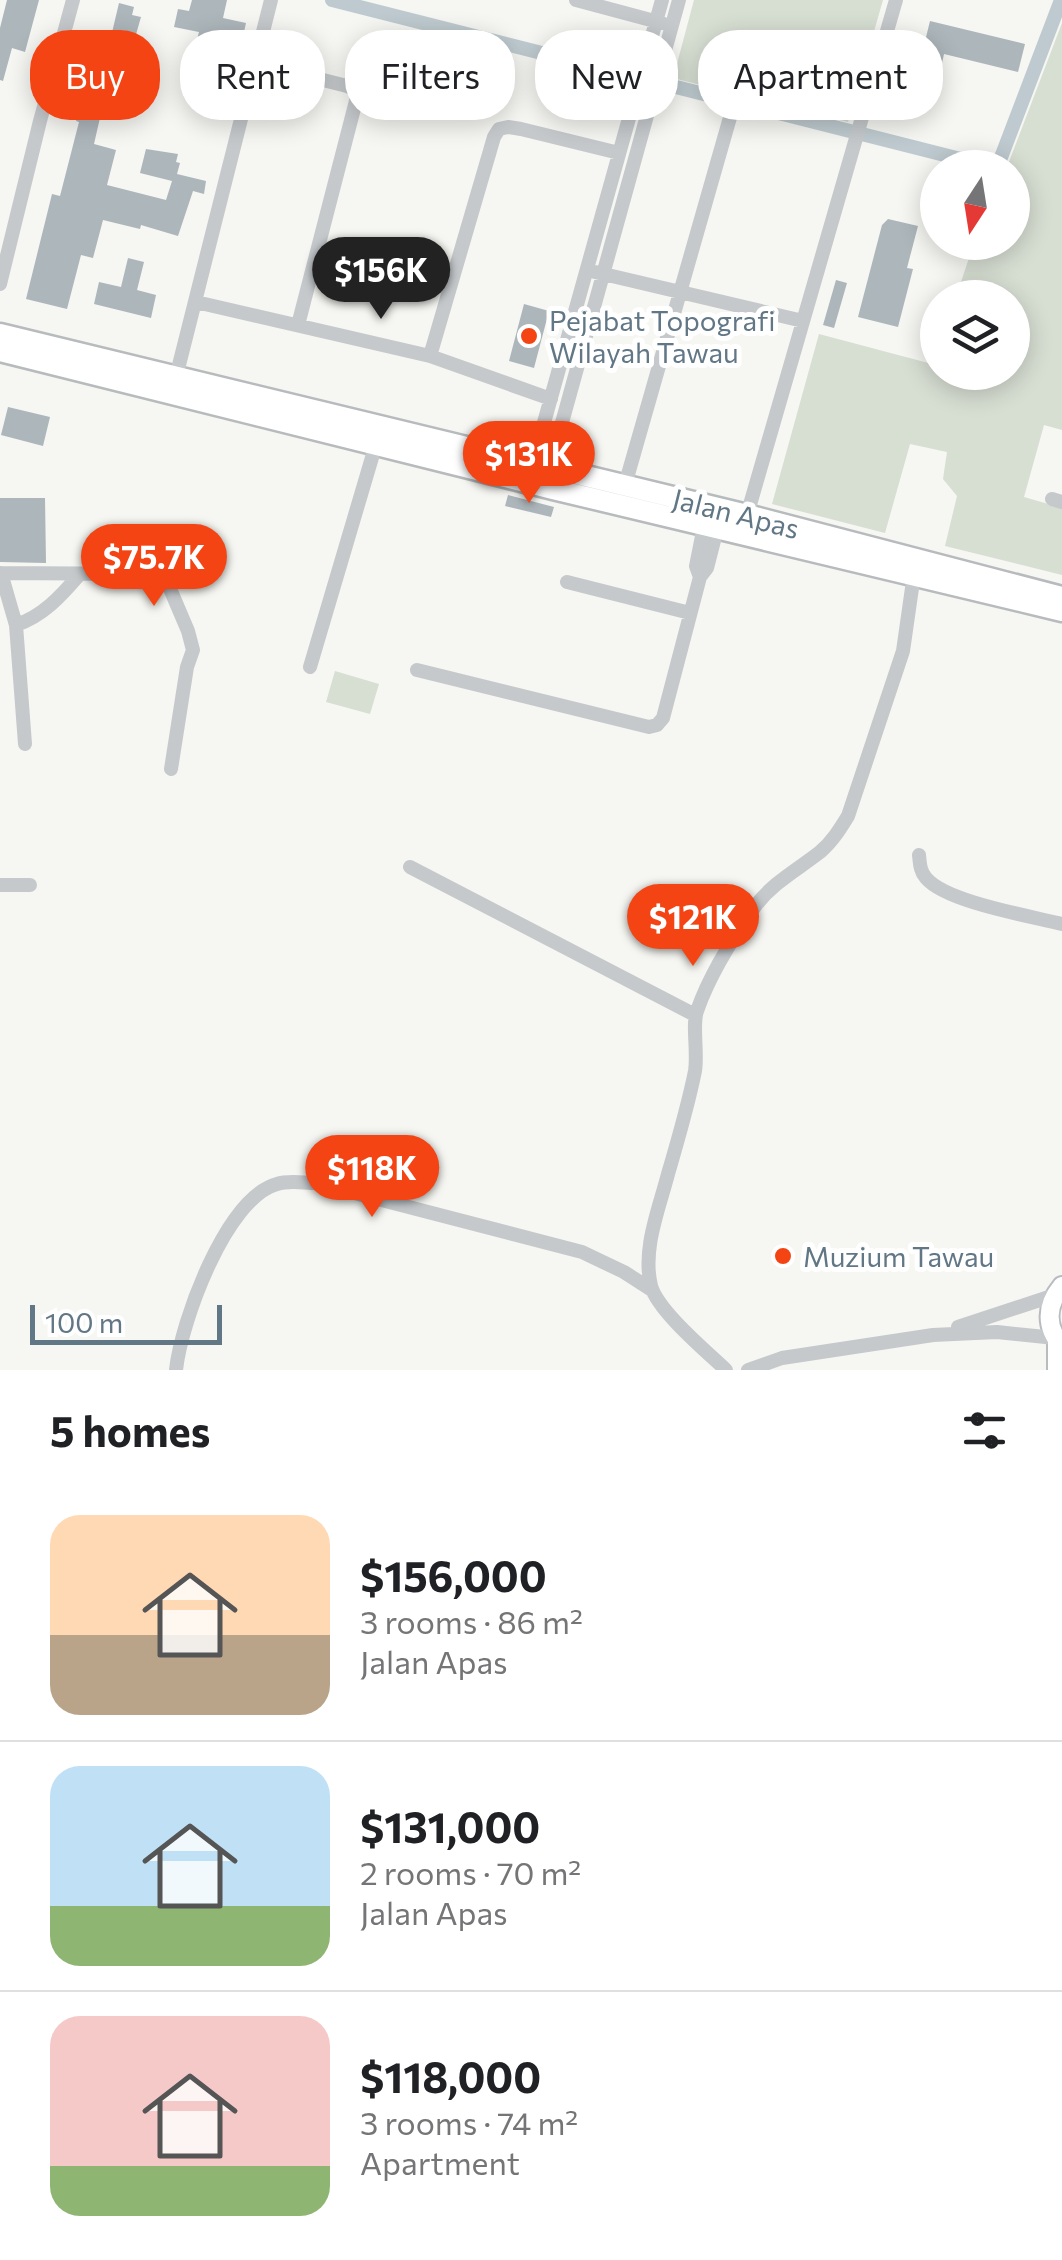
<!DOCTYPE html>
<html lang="en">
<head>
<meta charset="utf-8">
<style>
	:root { --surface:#fff; --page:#f2f2f2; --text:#202124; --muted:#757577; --line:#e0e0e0; --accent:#f44414 }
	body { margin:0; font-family:Commissioner,sans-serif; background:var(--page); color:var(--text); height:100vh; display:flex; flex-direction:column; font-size:38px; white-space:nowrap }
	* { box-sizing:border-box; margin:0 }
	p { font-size:32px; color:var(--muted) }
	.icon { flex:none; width:55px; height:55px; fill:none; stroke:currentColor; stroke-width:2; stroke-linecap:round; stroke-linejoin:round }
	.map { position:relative; height:1370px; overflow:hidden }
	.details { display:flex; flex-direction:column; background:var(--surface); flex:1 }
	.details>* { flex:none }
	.guide { position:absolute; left:30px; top:30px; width:1002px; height:90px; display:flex; gap:20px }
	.needle { width:65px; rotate:192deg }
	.fabs { position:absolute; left:920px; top:150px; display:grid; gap:20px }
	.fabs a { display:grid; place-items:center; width:110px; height:110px; border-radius:50%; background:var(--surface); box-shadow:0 5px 25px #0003; font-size:50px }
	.scale { position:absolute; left:30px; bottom:25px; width:192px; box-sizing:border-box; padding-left:10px; border:5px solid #627786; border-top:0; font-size:28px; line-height:35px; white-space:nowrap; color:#627786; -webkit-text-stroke:8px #fff; paint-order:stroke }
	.price { position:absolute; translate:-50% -85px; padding:0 22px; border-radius:35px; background:var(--accent); color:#fff; font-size:32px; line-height:65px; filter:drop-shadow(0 2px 5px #0008) }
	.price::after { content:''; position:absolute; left:50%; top:60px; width:30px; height:22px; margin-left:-15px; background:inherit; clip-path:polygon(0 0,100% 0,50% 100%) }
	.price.active { background:#222; color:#fff }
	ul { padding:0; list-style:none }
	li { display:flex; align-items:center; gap:30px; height:250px; padding:0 50px }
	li+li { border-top:2px solid var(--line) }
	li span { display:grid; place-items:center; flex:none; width:280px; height:200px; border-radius:30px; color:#555 }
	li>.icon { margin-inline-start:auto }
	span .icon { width:120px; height:120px; fill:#fffc; stroke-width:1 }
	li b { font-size:42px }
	h2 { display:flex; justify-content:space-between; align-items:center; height:120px; padding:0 50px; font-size:42px }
	.chip { padding:0 35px; border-radius:40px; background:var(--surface); box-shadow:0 5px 25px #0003; font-size:35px; line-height:90px }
	.chip.active { background:var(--accent); color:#fff }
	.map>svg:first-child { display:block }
	.green { fill:#d7ded2 }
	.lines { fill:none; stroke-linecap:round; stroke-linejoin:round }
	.canal { stroke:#becacf; stroke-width:14 }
	.building { fill:#adb6bb }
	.major-casing { stroke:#b8bcc0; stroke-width:22 }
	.highway-casing { stroke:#b7bbbe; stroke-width:25 }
	.minor { stroke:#c5c9cc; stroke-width:14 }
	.major { stroke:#fff; stroke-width:18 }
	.highway { stroke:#fff; stroke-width:20 }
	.poi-dot { fill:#f44414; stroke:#fff; stroke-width:4 }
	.labels { text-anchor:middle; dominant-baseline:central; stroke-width:10; stroke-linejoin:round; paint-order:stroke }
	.poi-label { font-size:28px; fill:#627786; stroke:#fff; text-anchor:start }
	.street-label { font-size:28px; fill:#627786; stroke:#fff }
</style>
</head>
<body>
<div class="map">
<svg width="1062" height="1370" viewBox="0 0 1062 1370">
	<rect width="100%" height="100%" fill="#f6f6f2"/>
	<path class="green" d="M 694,0 L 883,0 L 848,122 L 677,79 L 674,75 Z
		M 1062,23 L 1062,430 L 1044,425 L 1024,497 L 1062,508 L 1062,575 L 945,546 L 957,496 L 943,479 L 947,452 L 910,444 L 885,533 L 772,504 L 819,334 L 932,364 L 937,351 L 938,372 L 1012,372 L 1012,298 L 956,297 L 974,243 L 1012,242 L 1012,168 L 1007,167 Z
		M 335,671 L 379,684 L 370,714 L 326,702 Z"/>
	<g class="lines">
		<path class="canal" d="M 332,0 L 996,168
			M 997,168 L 1061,0"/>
	</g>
	<path class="building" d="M 7,0 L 39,0 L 25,52 L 12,48 L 3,81 L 0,80 L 0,28 Z
		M 192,0 L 227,0 L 223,18 L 246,23 L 242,41 L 235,39 L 231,55 L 195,47 L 199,32 L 174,27 L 178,9 L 189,11 Z
		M 119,3 L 134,7 L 132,15 L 141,17 L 135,38 L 128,36 L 126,45 L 123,44 L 114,76 L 117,76 L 115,82 L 123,84 L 118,105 L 109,103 L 107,110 L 102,109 L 94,144 L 116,150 L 107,185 L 166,200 L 172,181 L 140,173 L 146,149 L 178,154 L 176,162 L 180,163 L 177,174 L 206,181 L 204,194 L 193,191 L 178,236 L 141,225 L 140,229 L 103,220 L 93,258 L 81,255 L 67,309 L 26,299 L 52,194 L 60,196 L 79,122 L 76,121 L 80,106 L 92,106 L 101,72 L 92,67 L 99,40 L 110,41 Z
		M 930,21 L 1025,44 L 1018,72 L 944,54 L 936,91 L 914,86 Z
		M 888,219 L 918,226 L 907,268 L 913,269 L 898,327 L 858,317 L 882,225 Z
		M 128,258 L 144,262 L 137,290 L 156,295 L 151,318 L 94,304 L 99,282 L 121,287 Z
		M 836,280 L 847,283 L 834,328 L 823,325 Z
		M 524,304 L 549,311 L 534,368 L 509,361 Z
		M 8,407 L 50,417 L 43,446 L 1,435 Z
		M 508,495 L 554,507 L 551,517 L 505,506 Z
		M 0,498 L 45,498 L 46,563 L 0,562 Z"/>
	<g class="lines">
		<g class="major-casing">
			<path id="major" d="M 1062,1286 C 1046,1305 1045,1327 1062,1346
				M 1057,1340 L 1057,1370"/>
		</g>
		<g class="highway-casing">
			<path id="highway" d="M 0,334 L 747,515 L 1062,597
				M 0,351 L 553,489 L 1062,611"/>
		</g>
		<path class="minor" d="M 576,0 L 662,23
			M 255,63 L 347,86 L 354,89 L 357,97 L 298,325
			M 595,272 L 803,321
			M 0,284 L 40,121 L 73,0
			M 196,302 L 430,356 L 551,399
			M 430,356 L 494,137 L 499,129 L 508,127 L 521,129 L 619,153
			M 176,377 L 271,0
			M 533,462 L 662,0
			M 550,466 L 679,0
			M 625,485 L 731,114
			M 1052,499 L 1062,502
			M 747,515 L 896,0
			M 0,573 L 157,574 L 165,577 L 188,631 L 193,650 L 187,667 L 171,769
			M 1,573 L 16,625 L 25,744
			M 700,577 L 696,566 L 704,526
			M 567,582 L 690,613
			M 16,625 C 43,616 61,596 79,575
			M 310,667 L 376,444
			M 417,670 L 649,727 L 657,725 L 663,718 L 700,577 L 707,568 L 717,529
			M 919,855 C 920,864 920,871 926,878 C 946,902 1030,916 1062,924
			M 410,867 L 695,1015
			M 0,885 L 30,885
			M 958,1327 L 1055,1295
			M 176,1370 C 181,1322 226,1198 277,1184 C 289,1180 303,1183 316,1183 L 582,1252 L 624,1272 L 652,1290
			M 726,1370 C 706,1351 658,1311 651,1286 C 642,1249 659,1209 668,1174 C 678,1140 688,1106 695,1071 C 698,1053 692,1024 697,1011 C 709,976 734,936 756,905 C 774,882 797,870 820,852 C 832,842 840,829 848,816 L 903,651 L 914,574
			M 748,1370 L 782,1358 L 933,1335 L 997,1332 L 1055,1338"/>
		<use href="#major" class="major"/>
		<use href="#highway" class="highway"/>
	</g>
	<g class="poi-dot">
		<circle cx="529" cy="336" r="10"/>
		<circle cx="783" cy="1256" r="10"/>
	</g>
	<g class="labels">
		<g class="poi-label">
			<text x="549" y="320">Pejabat Topografi<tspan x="549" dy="32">Wilayah Tawau</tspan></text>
			<text x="803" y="1256">Muzium Tawau</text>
		</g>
		<g class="street-label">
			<text transform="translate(736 513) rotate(14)">Jalan Apas</text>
		</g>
	</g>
</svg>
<div class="fabs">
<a><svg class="needle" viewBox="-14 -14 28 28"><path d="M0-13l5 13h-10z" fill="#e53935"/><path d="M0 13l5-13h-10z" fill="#757577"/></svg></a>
<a><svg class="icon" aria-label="layers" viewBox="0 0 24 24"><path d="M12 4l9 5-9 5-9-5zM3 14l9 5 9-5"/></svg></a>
</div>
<div class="scale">100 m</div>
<b class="price active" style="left:381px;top:322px">$156K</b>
<b class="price" style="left:529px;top:506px">$131K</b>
<b class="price" style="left:154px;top:609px">$75.7K</b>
<b class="price" style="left:693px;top:969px">$121K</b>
<b class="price" style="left:372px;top:1220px">$118K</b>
<div class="guide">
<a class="chip active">Buy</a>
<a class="chip">Rent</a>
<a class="chip">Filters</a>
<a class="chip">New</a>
<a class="chip">Apartment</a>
</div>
</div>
<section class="details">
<h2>5 homes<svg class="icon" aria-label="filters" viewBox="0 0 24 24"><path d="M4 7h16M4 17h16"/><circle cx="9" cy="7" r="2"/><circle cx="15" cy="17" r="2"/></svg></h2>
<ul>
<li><span style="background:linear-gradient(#ffd9b3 60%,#b9a48a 0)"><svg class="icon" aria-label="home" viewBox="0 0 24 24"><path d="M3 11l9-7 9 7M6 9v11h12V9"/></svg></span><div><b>$156,000</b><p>3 rooms · 86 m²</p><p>Jalan Apas</p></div></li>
<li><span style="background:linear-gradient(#bfe0f5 70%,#8fb573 0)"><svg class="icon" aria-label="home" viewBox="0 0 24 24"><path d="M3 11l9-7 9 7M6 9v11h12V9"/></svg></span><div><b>$131,000</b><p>2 rooms · 70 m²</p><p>Jalan Apas</p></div></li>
<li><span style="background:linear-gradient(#f6c9c9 75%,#8fb573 0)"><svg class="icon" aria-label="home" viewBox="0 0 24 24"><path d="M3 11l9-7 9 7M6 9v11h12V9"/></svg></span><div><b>$118,000</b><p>3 rooms · 74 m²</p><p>Apartment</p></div></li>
</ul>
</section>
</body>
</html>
